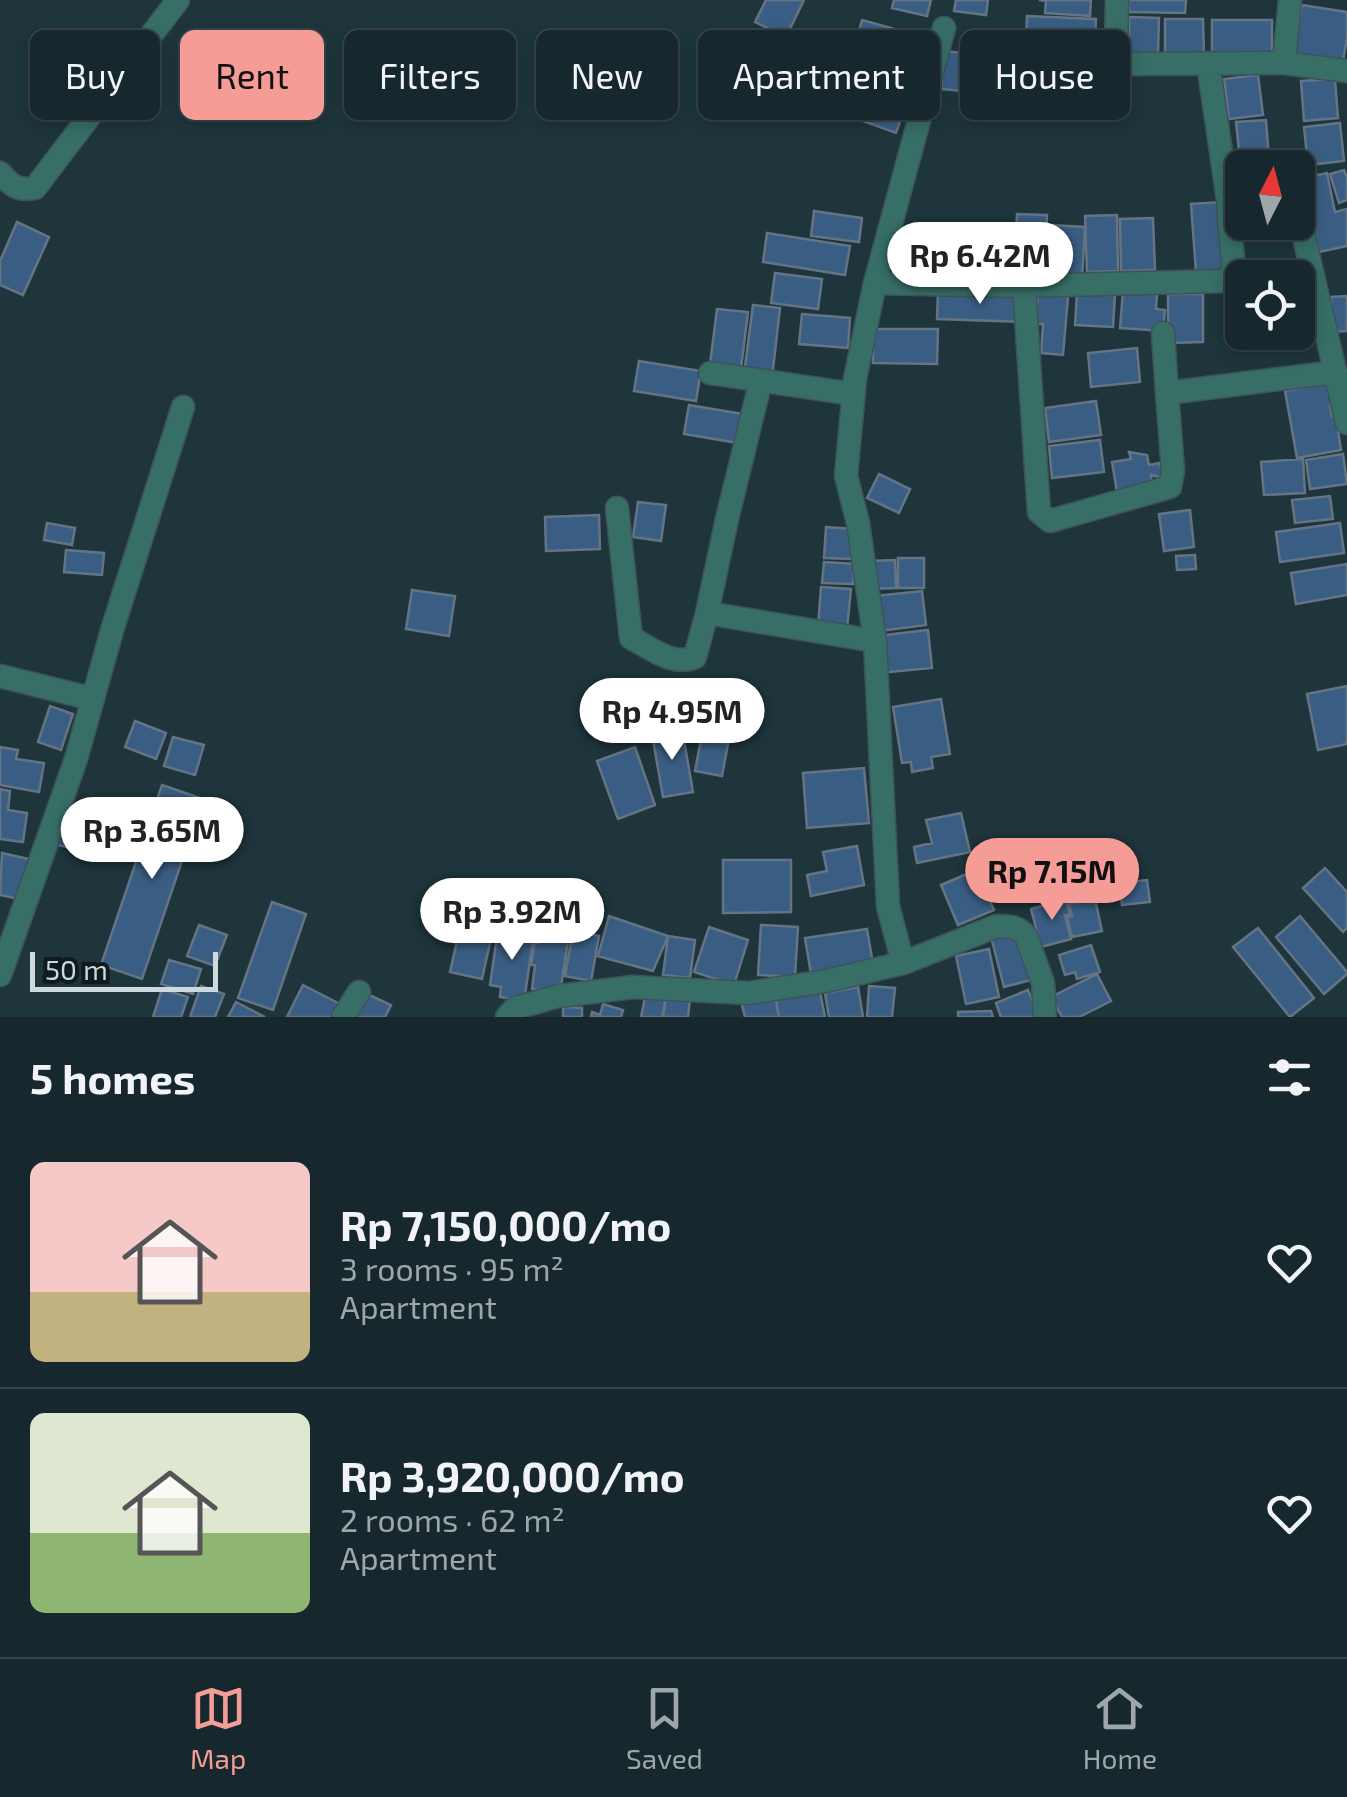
<!DOCTYPE html>
<html lang="en">
<head>
<meta charset="utf-8">
<style>
	:root { --surface:#16282d; --page:#1f3035; --text:#f1f3f6; --muted:#9ea6aa; --line:#354449; --accent:#f59c96 }
	body { margin:0; font-family:"Exo 2",sans-serif; background:var(--page); color:var(--text); height:100vh; display:flex; flex-direction:column; font-size:38px; white-space:nowrap }
	* { box-sizing:border-box; margin:0 }
	p { font-size:32px; color:var(--muted) }
	.icon { flex:none; width:55px; height:55px; fill:none; stroke:currentColor; stroke-width:2; stroke-linecap:round; stroke-linejoin:round }
	.map { position:relative; height:1017px; overflow:hidden }
	.panel { display:flex; flex-direction:column; background:var(--surface); flex:1 }
	.panel>* { flex:none }
	.banner { position:absolute; left:30px; top:30px; width:1288px; height:90px; display:flex; gap:20px }
	.needle { width:65px; rotate:6deg }
	.fabs { position:absolute; left:1225px; top:150px; display:grid; gap:20px }
	.fabs a { display:grid; place-items:center; width:90px; height:90px; border-radius:15px; background:var(--surface); box-shadow:0 5px 15px #0003,0 0 0 2px var(--line); font-size:50px }
	.scale { position:absolute; left:30px; bottom:25px; width:188px; box-sizing:border-box; padding-left:10px; border:5px solid #cddbdf; border-top:0; font-size:28px; line-height:35px; white-space:nowrap; color:#cddbdf; -webkit-text-stroke:8px #111b1e; paint-order:stroke }
	.price { position:absolute; translate:-50% -85px; padding:0 22px; border-radius:35px; background:#fff; color:#222; font-size:32px; line-height:65px; filter:drop-shadow(0 2px 5px #0008) }
	.price::after { content:''; position:absolute; left:50%; top:60px; width:30px; height:22px; margin-left:-15px; background:inherit; clip-path:polygon(0 0,100% 0,50% 100%) }
	.price.selected { background:var(--accent); color:#111 }
	ul { padding:0; list-style:none }
	li { display:flex; align-items:center; gap:30px; height:250px; padding:0 30px }
	li+li { border-top:2px solid var(--line) }
	li span { display:grid; place-items:center; flex:none; width:280px; height:200px; border-radius:15px; color:#555 }
	li>.icon { margin-inline-start:auto }
	span .icon { width:120px; height:120px; fill:#fffc; stroke-width:1 }
	li b { font-size:42px }
	h2 { display:flex; justify-content:space-between; align-items:center; height:120px; padding:0 30px; font-size:42px }
	.tag { padding:0 35px; border-radius:15px; background:var(--surface); box-shadow:0 5px 15px #0003,0 0 0 2px var(--line); font-size:35px; line-height:90px }
	.tag.selected { background:var(--accent); color:#111 }
	.tab-bar { display:flex; justify-content:space-around; align-items:center; height:140px; border-top:2px solid var(--line); background:var(--surface); font-size:28px; color:var(--muted) }
	.tab-bar a { display:grid; justify-items:center; gap:5px }
	.tab-bar .selected { color:var(--accent) }
	.map>svg:first-child { display:block }
	.building { fill:#3a5e83; stroke:#647484; stroke-width:2.5 }
	.lines { fill:none; stroke-linecap:round; stroke-linejoin:round }
	.street-casing { stroke:#3e5359; stroke-width:25 }
	.street { stroke:#376e66; stroke-width:22 }
</style>
</head>
<body>
<div class="map">
<svg width="1347" height="1017" viewBox="0 0 1347 1017">
	<rect width="100%" height="100%" fill="#1e353c"/>
	<path class="building" d="M 766,0 L 804,0 L 786,37 L 755,22 Z
		M 894,0 L 931,0 L 927,16 L 892,8 Z
		M 956,0 L 988,0 L 986,15 L 954,11 Z
		M 1039,0 L 1091,0 L 1090,16 L 1045,13 L 1046,1 Z
		M 1129,0 L 1186,0 L 1185,13 L 1129,12 Z
		M 1302,5 L 1347,12 L 1347,37 L 1343,61 L 1294,53 Z
		M 1027,16 L 1096,19 L 1094,57 L 1039,55 L 1040,36 L 1026,36 Z
		M 1129,17 L 1159,18 L 1158,53 L 1129,53 Z
		M 1165,19 L 1203,19 L 1204,54 L 1165,55 Z
		M 862,20 L 927,38 L 917,77 L 852,58 Z
		M 1212,20 L 1272,20 L 1272,55 L 1212,54 Z
		M 750,46 L 780,58 L 756,121 L 726,110 Z
		M 945,51 L 993,56 L 988,94 L 941,89 Z
		M 1027,58 L 1108,59 L 1107,94 L 1026,92 Z
		M 838,72 L 873,84 L 860,121 L 825,109 Z
		M 1258,75 L 1263,115 L 1229,119 L 1224,79 Z
		M 1335,79 L 1338,118 L 1304,121 L 1301,81 Z
		M 876,87 L 908,99 L 896,133 L 863,121 Z
		M 1266,120 L 1269,158 L 1240,161 L 1236,122 Z
		M 1340,123 L 1344,161 L 1308,165 L 1304,127 Z
		M 1289,160 L 1291,168 L 1248,168 Z
		M 1344,170 L 1347,178 L 1347,200 L 1339,203 L 1330,174 Z
		M 1327,173 L 1335,212 L 1347,209 L 1347,246 L 1319,252 L 1304,178 Z
		M 1223,202 L 1228,270 L 1196,272 L 1191,204 Z
		M 814,211 L 862,218 L 859,242 L 811,236 Z
		M 1017,214 L 1047,215 L 1046,243 L 1032,243 L 1031,254 L 1015,253 Z
		M 1117,215 L 1118,271 L 1087,272 L 1085,216 Z
		M 1153,218 L 1155,270 L 1121,271 L 1120,219 Z
		M 17,222 L 49,237 L 23,295 L 0,285 L 0,261 Z
		M 1051,225 L 1085,227 L 1082,278 L 1048,276 Z
		M 767,233 L 850,246 L 845,275 L 763,262 Z
		M 1036,247 L 1048,248 L 1044,282 L 1012,279 L 1014,258 L 1035,260 Z
		M 775,273 L 822,279 L 818,309 L 771,303 Z
		M 938,291 L 1024,295 L 1023,322 L 937,319 Z
		M 1123,291 L 1157,294 L 1156,309 L 1165,310 L 1163,331 L 1120,328 Z
		M 1077,292 L 1115,295 L 1113,327 L 1075,325 Z
		M 1038,294 L 1068,297 L 1063,355 L 1041,353 L 1043,324 L 1035,324 Z
		M 1168,294 L 1203,294 L 1203,342 L 1168,343 Z
		M 1347,296 L 1347,331 L 1333,332 L 1331,297 Z
		M 753,305 L 780,308 L 772,378 L 744,374 Z
		M 717,309 L 748,312 L 741,368 L 710,364 Z
		M 802,314 L 850,318 L 848,348 L 799,344 Z
		M 873,329 L 938,329 L 937,364 L 873,363 Z
		M 1137,348 L 1140,382 L 1091,387 L 1088,353 Z
		M 639,361 L 701,371 L 696,401 L 634,391 Z
		M 1333,382 L 1337,405 L 1330,406 L 1332,416 L 1340,415 L 1343,432 L 1338,430 L 1341,450 L 1297,458 L 1285,391 Z
		M 1096,401 L 1101,435 L 1049,442 L 1045,408 Z
		M 689,405 L 749,415 L 744,444 L 684,434 Z
		M 1100,440 L 1104,472 L 1052,478 L 1049,446 Z
		M 1129,452 L 1147,455 L 1149,465 L 1160,463 L 1163,478 L 1151,475 L 1152,487 L 1117,492 L 1112,462 L 1131,459 Z
		M 1343,454 L 1347,484 L 1310,489 L 1306,460 Z
		M 1303,459 L 1305,493 L 1264,495 L 1261,462 Z
		M 879,474 L 910,489 L 899,513 L 867,498 Z
		M 1330,496 L 1333,519 L 1295,523 L 1292,500 Z
		M 638,502 L 666,505 L 661,541 L 633,537 Z
		M 1190,510 L 1194,547 L 1164,551 L 1159,514 Z
		M 599,515 L 600,549 L 546,551 L 545,517 Z
		M 47,523 L 75,528 L 72,545 L 44,540 Z
		M 1340,523 L 1344,553 L 1280,562 L 1276,532 Z
		M 826,527 L 853,529 L 851,559 L 824,558 Z
		M 66,550 L 104,553 L 102,575 L 64,572 Z
		M 1195,555 L 1196,569 L 1177,570 L 1176,556 Z
		M 898,558 L 924,558 L 924,588 L 898,588 Z
		M 895,560 L 896,588 L 872,589 L 871,561 Z
		M 824,562 L 854,564 L 853,584 L 822,583 Z
		M 1347,564 L 1347,595 L 1296,604 L 1291,573 Z
		M 821,587 L 851,589 L 847,629 L 818,627 Z
		M 412,590 L 455,596 L 449,636 L 406,629 Z
		M 922,591 L 926,625 L 879,631 L 874,596 Z
		M 928,630 L 932,668 L 880,673 L 876,636 Z
		M 1347,686 L 1347,744 L 1318,750 L 1307,694 Z
		M 941,699 L 950,754 L 931,757 L 933,768 L 912,772 L 911,762 L 902,763 L 893,707 Z
		M 50,706 L 73,714 L 61,750 L 38,742 Z
		M 135,721 L 166,733 L 156,759 L 125,747 Z
		M 682,729 L 693,792 L 663,797 L 652,734 Z
		M 173,737 L 204,745 L 195,775 L 164,766 Z
		M 701,739 L 728,744 L 722,776 L 695,771 Z
		M 0,747 L 18,750 L 16,759 L 44,763 L 39,792 L 0,785 Z
		M 635,747 L 655,805 L 618,819 L 597,761 Z
		M 864,768 L 869,823 L 807,828 L 803,773 Z
		M 162,785 L 203,799 L 142,979 L 101,965 Z
		M 0,789 L 10,791 L 8,810 L 27,813 L 23,842 L 0,839 Z
		M 66,812 L 89,818 L 81,850 L 58,845 Z
		M 961,813 L 970,852 L 917,863 L 914,847 L 932,843 L 926,820 Z
		M 857,846 L 864,885 L 811,896 L 807,875 L 827,871 L 823,852 Z
		M 2,853 L 33,860 L 24,900 L 0,895 Z
		M 723,860 L 791,860 L 791,912 L 723,913 Z
		M 1325,868 L 1347,892 L 1347,928 L 1343,932 L 1303,888 Z
		M 976,870 L 994,910 L 958,925 L 941,885 Z
		M 1147,880 L 1150,902 L 1122,905 L 1119,883 Z
		M 1065,899 L 1070,914 L 1065,915 L 1071,939 L 1041,947 L 1031,909 Z
		M 1095,899 L 1102,931 L 1072,937 L 1067,917 L 1072,916 L 1069,904 Z
		M 272,902 L 306,914 L 273,1010 L 238,998 Z
		M 609,916 L 668,936 L 653,971 L 598,956 Z
		M 1300,916 L 1347,972 L 1347,974 L 1324,994 L 1276,937 Z
		M 199,925 L 227,935 L 215,966 L 187,956 Z
		M 761,925 L 798,927 L 795,977 L 758,975 Z
		M 460,927 L 492,934 L 482,979 L 450,972 Z
		M 709,927 L 748,940 L 734,985 L 694,972 Z
		M 1258,928 L 1314,998 L 1290,1017 L 1233,947 Z
		M 498,929 L 534,934 L 524,1001 L 500,997 L 501,987 L 490,985 Z
		M 867,929 L 873,964 L 811,974 L 805,938 Z
		M 1017,930 L 1031,980 L 1004,987 L 991,937 Z
		M 573,931 L 599,936 L 591,981 L 565,976 Z
		M 668,936 L 695,940 L 690,978 L 663,975 Z
		M 540,937 L 568,941 L 560,993 L 532,989 L 535,965 L 531,965 L 535,942 L 539,943 Z
		M 1091,945 L 1100,972 L 1077,979 L 1075,972 L 1065,975 L 1059,955 Z
		M 989,949 L 999,997 L 966,1004 L 956,956 Z
		M 169,960 L 201,969 L 193,994 L 161,984 Z
		M 1097,974 L 1111,1001 L 1079,1017 L 1062,1017 L 1051,997 Z
		M 303,985 L 338,1003 L 331,1017 L 287,1017 Z
		M 201,986 L 224,994 L 215,1017 L 190,1017 Z
		M 869,986 L 895,988 L 892,1017 L 867,1017 Z
		M 819,987 L 825,1017 L 779,1017 L 775,995 Z
		M 858,987 L 863,1017 L 829,1017 L 825,993 Z
		M 162,989 L 188,997 L 181,1017 L 153,1017 Z
		M 1028,990 L 1039,1017 L 1001,1017 L 996,1003 Z
		M 365,993 L 391,1005 L 385,1017 L 354,1017 Z
		M 646,993 L 666,996 L 662,1017 L 641,1017 Z
		M 775,995 L 779,1017 L 745,1017 L 741,1001 Z
		M 666,996 L 690,999 L 688,1017 L 663,1017 Z
		M 236,1002 L 265,1017 L 228,1017 Z
		M 603,1004 L 623,1010 L 621,1017 L 591,1017 L 592,1012 L 600,1015 Z
		M 563,1007 L 582,1008 L 582,1017 L 563,1017 Z
		M 991,1011 L 993,1017 L 958,1017 L 958,1012 Z"/>
	<g class="lines">
		<g class="street-casing">
			<path id="street" d="M 1117,0 L 1116,51 L 1121,61 L 1130,64 L 1284,63 L 1347,71
				M 1208,63 L 1229,207
				M 1284,63 L 1290,0
				M 0,173 C 12,186 17,191 35,188 L 178,0
				M 1298,211 L 1347,423
				M 875,283 L 1024,286 L 1223,281 L 1232,277 C 1236,254 1227,230 1229,207 L 1242,201
				M 1024,286 L 1039,512 L 1050,521 L 1170,487 L 1173,471 L 1167,393
				M 1163,333 L 1167,393 L 1336,372
				M 710,373 L 853,394
				M 617,508 L 631,638 C 651,648 673,667 695,657 L 707,613 L 727,519 L 761,380
				M 707,613 L 875,641
				M 0,676 L 93,699
				M 903,963 L 888,906 L 875,641 L 858,523 L 846,476 L 855,379 L 875,283 L 944,28
				M 0,975 L 76,759 L 113,627 L 183,407
				M 343,1017 L 359,992
				M 507,1017 L 515,1008 L 559,996 L 633,987 L 748,993 L 826,981 L 903,963 L 997,926 C 1009,926 1018,926 1026,936 L 1043,983 L 1045,1017"/>
		</g>
		<use href="#street" class="street"/>
	</g>
</svg>
<div class="fabs">
<a><svg class="needle" viewBox="-14 -14 28 28"><path d="M0-13l5 13h-10z" fill="#e53935"/><path d="M0 13l5-13h-10z" fill="#9ea6aa"/></svg></a>
<a><svg class="icon" aria-label="locate" viewBox="0 0 24 24"><circle cx="12" cy="12" r="6"/><path d="M12 2v4M12 18v4M2 12h4M18 12h4"/></svg></a>
</div>
<div class="scale">50 m</div>
<b class="price" style="left:980px;top:307px">Rp 6.42M</b>
<b class="price" style="left:672px;top:763px">Rp 4.95M</b>
<b class="price" style="left:152px;top:882px">Rp 3.65M</b>
<b class="price selected" style="left:1052px;top:923px">Rp 7.15M</b>
<b class="price" style="left:512px;top:963px">Rp 3.92M</b>
<div class="banner">
<a class="tag">Buy</a>
<a class="tag selected">Rent</a>
<a class="tag">Filters</a>
<a class="tag">New</a>
<a class="tag">Apartment</a>
<a class="tag">House</a>
</div>
</div>
<section class="panel">
<h2>5 homes<svg class="icon" aria-label="filters" viewBox="0 0 24 24"><path d="M4 7h16M4 17h16"/><circle cx="9" cy="7" r="2"/><circle cx="15" cy="17" r="2"/></svg></h2>
<ul>
<li><span style="background:linear-gradient(#f6c9c9 65%,#c2b280 0)"><svg class="icon" aria-label="home" viewBox="0 0 24 24"><path d="M3 11l9-7 9 7M6 9v11h12V9"/></svg></span><div><b>Rp 7,150,000/mo</b><p>3 rooms · 95 m²</p><p>Apartment</p></div><svg class="icon" aria-label="heart" viewBox="0 0 24 24"><path d="M12 20l-8-8c-3-5 5-10 8-4 3-6 11-1 8 4z"/></svg></li>
<li><span style="background:linear-gradient(#dfe7d0 60%,#8fb573 0)"><svg class="icon" aria-label="home" viewBox="0 0 24 24"><path d="M3 11l9-7 9 7M6 9v11h12V9"/></svg></span><div><b>Rp 3,920,000/mo</b><p>2 rooms · 62 m²</p><p>Apartment</p></div><svg class="icon" aria-label="heart" viewBox="0 0 24 24"><path d="M12 20l-8-8c-3-5 5-10 8-4 3-6 11-1 8 4z"/></svg></li>
</ul>
</section>
<nav class="tab-bar">
<a class="selected"><svg class="icon" aria-label="map" viewBox="0 0 24 24"><path d="M3 6l6-2 6 2 6-2v14l-6 2-6-2-6 2zM9 4v14M15 6v14"/></svg>Map</a>
<a><svg class="icon" aria-label="saved" viewBox="0 0 24 24"><path d="M7 4h10v16l-5-4-5 4z"/></svg>Saved</a>
<a><svg class="icon" aria-label="home" viewBox="0 0 24 24"><path d="M3 11l9-7 9 7M6 9v11h12V9"/></svg>Home</a>
</nav>
</body>
</html>
